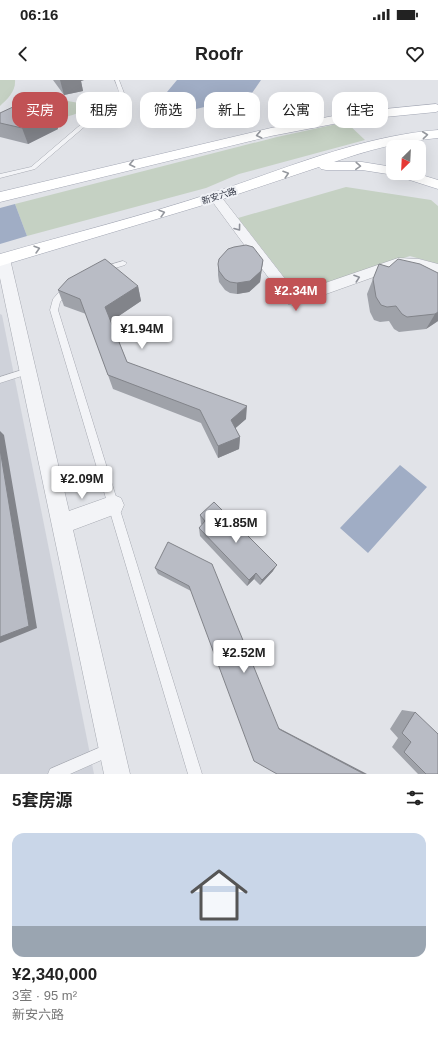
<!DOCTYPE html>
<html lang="zh">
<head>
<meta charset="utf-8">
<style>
	:root { --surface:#fff; --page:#f2f2f2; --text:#222; --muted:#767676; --line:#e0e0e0; --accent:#c15255 }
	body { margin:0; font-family:Helvetica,"Noto Sans SC",sans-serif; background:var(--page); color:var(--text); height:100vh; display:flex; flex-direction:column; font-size:15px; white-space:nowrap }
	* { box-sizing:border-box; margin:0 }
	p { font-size:13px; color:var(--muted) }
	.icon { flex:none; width:22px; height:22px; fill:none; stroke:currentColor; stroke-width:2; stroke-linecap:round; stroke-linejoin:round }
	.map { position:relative; height:694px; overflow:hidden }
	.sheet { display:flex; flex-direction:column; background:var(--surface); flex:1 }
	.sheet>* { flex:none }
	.hud { position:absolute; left:12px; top:12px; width:414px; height:36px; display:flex; gap:8px }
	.needle { width:26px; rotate:204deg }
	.fabs { position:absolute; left:386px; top:60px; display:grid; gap:8px }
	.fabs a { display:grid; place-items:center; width:40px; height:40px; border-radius:8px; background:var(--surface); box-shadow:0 4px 16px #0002; font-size:20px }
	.price { position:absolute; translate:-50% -34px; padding:0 9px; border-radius:4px; background:#fff; color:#222; font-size:13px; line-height:26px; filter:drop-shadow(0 1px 2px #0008) }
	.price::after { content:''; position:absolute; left:50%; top:24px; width:12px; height:9px; margin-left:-6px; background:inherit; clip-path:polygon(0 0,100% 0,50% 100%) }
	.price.active { background:var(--accent); color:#fff }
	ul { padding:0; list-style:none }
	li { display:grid; align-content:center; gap:8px; height:212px; padding:0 12px }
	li+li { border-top:1px solid var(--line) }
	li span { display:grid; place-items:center; height:124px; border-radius:12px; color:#555 }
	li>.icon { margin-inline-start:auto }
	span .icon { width:72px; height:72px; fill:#fffc; stroke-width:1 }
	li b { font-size:17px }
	h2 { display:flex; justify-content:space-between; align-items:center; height:48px; padding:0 12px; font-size:17px }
	.pill { padding:0 14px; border-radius:12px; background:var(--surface); box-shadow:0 4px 16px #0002; font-size:14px; line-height:36px }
	.pill.active { background:var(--accent); color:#fff }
	.status { display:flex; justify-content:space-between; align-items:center; height:28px; padding:0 20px; background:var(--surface); direction:ltr }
	.status svg { height:11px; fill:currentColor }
	header { display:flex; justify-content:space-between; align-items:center; height:52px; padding:0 12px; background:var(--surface); font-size:18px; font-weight:700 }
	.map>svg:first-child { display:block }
	.built { fill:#cfd2da }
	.green { fill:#c5d1c3 }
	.water { fill:#a0adc5 }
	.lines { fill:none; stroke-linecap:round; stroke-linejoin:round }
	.service-casing { stroke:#a7aab2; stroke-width:1 }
	.minor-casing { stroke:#a7aab2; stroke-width:1 }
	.primary-casing { stroke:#a2a6b3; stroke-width:1 }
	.service { fill:#f3f4f7; fill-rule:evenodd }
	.minor { fill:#f3f4f7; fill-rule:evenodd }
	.primary { fill:#fff; fill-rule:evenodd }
	.wall { fill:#9fa2a9 }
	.shaded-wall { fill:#82848a }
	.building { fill:#b9bcc5; stroke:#82848a }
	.oneway { stroke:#95989e }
	.oneway2 { stroke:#8f929a }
	.labels { text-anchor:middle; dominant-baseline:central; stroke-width:4; stroke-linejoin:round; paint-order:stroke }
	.far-street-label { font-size:9px; fill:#2b303e; stroke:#f0f2f6 }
</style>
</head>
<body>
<div class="status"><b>06:16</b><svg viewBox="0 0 49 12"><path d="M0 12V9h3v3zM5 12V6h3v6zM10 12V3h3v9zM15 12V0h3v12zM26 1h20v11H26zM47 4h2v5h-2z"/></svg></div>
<header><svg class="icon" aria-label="back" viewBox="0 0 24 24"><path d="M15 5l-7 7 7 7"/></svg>Roofr<svg class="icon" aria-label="heart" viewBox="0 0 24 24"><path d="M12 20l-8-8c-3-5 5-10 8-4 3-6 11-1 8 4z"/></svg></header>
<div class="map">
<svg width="438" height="694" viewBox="0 0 438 694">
	<rect width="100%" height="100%" fill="#e1e3e8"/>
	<path class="built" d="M 0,234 L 2,235 L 94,694 L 0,694 Z"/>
	<path class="green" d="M 0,0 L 15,0 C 16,11 8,19 0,26 Z
		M 62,20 L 79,23 L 82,29 C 73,39 54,39 44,30 L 45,26 L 49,23 Z
		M 346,42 L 365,60 L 239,94 L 206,108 L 27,156 L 15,124 L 277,57 Z
		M 346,107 L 431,120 L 438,126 L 438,184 L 410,176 L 306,209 L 291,206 L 238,138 Z"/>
	<path class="water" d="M 177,0 L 261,0 L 250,16 L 142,42 Z
		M 15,124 L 27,156 L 0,164 L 0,128 Z
		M 400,385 L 427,407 L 368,473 L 340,448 Z"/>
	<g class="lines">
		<g class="service-casing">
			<path id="service" d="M 115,0 L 119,0 L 124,13 L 35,89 L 0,98 L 0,94 L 31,87 L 119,12 Z
				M 123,181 L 127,183 L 125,185 L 102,192 L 98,190 L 99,188 Z
				M 68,204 L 72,207 L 60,222 L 58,230 L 202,694 L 188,694 L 50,230 L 53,219 L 65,205 Z
				M 28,288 L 31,289 L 32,291 L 31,293 L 0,303 L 0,297 Z
				M 110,663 L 115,664 L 116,669 L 115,674 L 70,694 L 48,694 L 50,689 Z"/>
		</g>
		<g class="minor-casing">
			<path id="minor" d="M 215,113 L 219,114 L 296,213 L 398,178 L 419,179 L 438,184 L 438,194 L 419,188 L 399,188 L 298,224 L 293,225 L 288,224 L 209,117 L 211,114 Z
				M 3,174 L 8,176 L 10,179 L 69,431 L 114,415 L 121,418 L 124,425 L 121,432 L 73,450 L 130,694 L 104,694 L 0,198 L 0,175 Z"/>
		</g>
		<g class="primary-casing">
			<path id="primary" d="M 436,24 L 438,25 L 438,31 L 436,32 L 354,40 L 271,56 L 0,122 L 0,112 L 271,48 L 354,32 Z
				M 438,50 L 438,58 C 402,61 368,70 334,82 L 362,82 L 393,87 L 393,93 L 415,93 L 438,100 L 438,109 L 394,95 L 362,90 L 326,90 L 321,89 L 319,87 L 220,120 L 0,186 L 0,174 C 70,154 142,136 212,113 C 285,89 360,56 438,50 Z"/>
		</g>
		<use href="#service" class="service"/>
		<use href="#minor" class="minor"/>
		<use href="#primary" class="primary"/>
	</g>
	<path class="wall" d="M 53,0 L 84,0 L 81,1 L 83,11 L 64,15 Z
		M 0,33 L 54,33 L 58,49 L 28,64 L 0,57 Z
		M 263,180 L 260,202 L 249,212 L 237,214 L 230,213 L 225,210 L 219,202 L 218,195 L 218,184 Z
		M 379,184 L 389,187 L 438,193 L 438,241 L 426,249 L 399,252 L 394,249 L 389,241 L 380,242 L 374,240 L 370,232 L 367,214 Z
		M 138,206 L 141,221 L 111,241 L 127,282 L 246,339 L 235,348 L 240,357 L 239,369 L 218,378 L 201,343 L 113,309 L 86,234 L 64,226 L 58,210 Z
		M 200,435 L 273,491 L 260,505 L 254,499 L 247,506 L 200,456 L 199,448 L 202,445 L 201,444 Z
		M 212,484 L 277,694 L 191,511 L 158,494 L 155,488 Z
		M 402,630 L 415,632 L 438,694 L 418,694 L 392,667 L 398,658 L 390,649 Z"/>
	<path class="shaded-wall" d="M 60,0 L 84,0 L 81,1 L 83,11 L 64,15 Z
		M 54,33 L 58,49 L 28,64 L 22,48 Z
		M 263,180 L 260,202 L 249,212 L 237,214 L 237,203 Z
		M 138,206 L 141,221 L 110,242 L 105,227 Z
		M 438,232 L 438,241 L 426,249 L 435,234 Z
		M 247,326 L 246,339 L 230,353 L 231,340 Z
		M 0,351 L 4,355 L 37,548 L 0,563 Z
		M 240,357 L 239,369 L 218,378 L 218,366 Z
		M 277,485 L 273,491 L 260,505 L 262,500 Z
		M 256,493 L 254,499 L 247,506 L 249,500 Z
		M 275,646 L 367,694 L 364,694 L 279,649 Z"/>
	<path class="building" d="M 28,20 L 54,33 L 22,48 L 0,43 L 0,33 Z
		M 246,165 L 253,167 L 263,180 L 261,191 L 250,201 L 237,203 L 230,202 L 225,199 L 219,191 L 218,184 L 219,179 L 228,169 L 234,167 Z
		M 105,179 L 138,206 L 105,227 L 127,282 L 247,326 L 231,340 L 240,357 L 218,366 L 200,330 L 108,295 L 80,219 L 58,210 L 68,199 Z
		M 398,179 L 420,184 L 438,193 L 438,232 L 435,234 L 407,237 L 402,234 L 396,226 L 387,227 L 381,225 L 376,217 L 373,199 L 379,184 L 389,187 Z
		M 0,369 L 29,546 L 0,557 Z
		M 214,422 L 277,485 L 262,500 L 256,493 L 249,500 L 199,448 L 205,441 L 200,435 Z
		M 168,462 L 212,484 L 279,649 L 364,694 L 277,694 L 254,681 L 189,506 L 155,488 Z
		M 415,632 L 438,654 L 438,694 L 426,694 L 404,672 L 411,662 L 402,653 Z"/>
	<defs><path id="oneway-chevron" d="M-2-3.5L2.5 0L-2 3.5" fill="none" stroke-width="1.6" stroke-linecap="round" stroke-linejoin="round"/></defs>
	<g class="oneway">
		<use href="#oneway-chevron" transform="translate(259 55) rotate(167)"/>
		<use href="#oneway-chevron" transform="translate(425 55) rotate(-6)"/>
		<use href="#oneway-chevron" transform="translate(132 84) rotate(167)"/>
		<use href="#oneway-chevron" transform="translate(358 86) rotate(3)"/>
		<use href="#oneway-chevron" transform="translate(286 94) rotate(-18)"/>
		<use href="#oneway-chevron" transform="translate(162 133) rotate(-16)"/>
		<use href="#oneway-chevron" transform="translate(37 169) rotate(-16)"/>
	</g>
	<g class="oneway2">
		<use href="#oneway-chevron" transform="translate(238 148) rotate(53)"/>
		<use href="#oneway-chevron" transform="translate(357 198) rotate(-19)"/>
	</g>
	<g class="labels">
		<g class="far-street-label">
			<text transform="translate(219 116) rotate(-17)">新安六路</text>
		</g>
	</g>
</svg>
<div class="fabs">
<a><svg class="needle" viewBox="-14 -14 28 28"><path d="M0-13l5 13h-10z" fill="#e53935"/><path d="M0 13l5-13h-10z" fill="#767676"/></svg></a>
</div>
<b class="price active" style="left:296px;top:232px">¥2.34M</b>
<b class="price" style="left:142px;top:270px">¥1.94M</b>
<b class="price" style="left:82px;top:420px">¥2.09M</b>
<b class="price" style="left:236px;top:464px">¥1.85M</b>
<b class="price" style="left:244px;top:594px">¥2.52M</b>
<div class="hud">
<a class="pill active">买房</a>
<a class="pill">租房</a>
<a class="pill">筛选</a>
<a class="pill">新上</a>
<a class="pill">公寓</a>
<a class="pill">住宅</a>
</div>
</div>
<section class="sheet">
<h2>5套房源<svg class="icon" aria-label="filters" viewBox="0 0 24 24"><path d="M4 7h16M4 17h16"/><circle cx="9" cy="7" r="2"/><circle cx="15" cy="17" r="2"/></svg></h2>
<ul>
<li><span style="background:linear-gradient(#c9d6e8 75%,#9aa5b1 0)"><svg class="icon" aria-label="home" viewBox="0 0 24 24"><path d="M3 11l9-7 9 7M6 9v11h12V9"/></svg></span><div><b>¥2,340,000</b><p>3室 · 95 m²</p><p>新安六路</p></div></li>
</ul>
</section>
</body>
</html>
